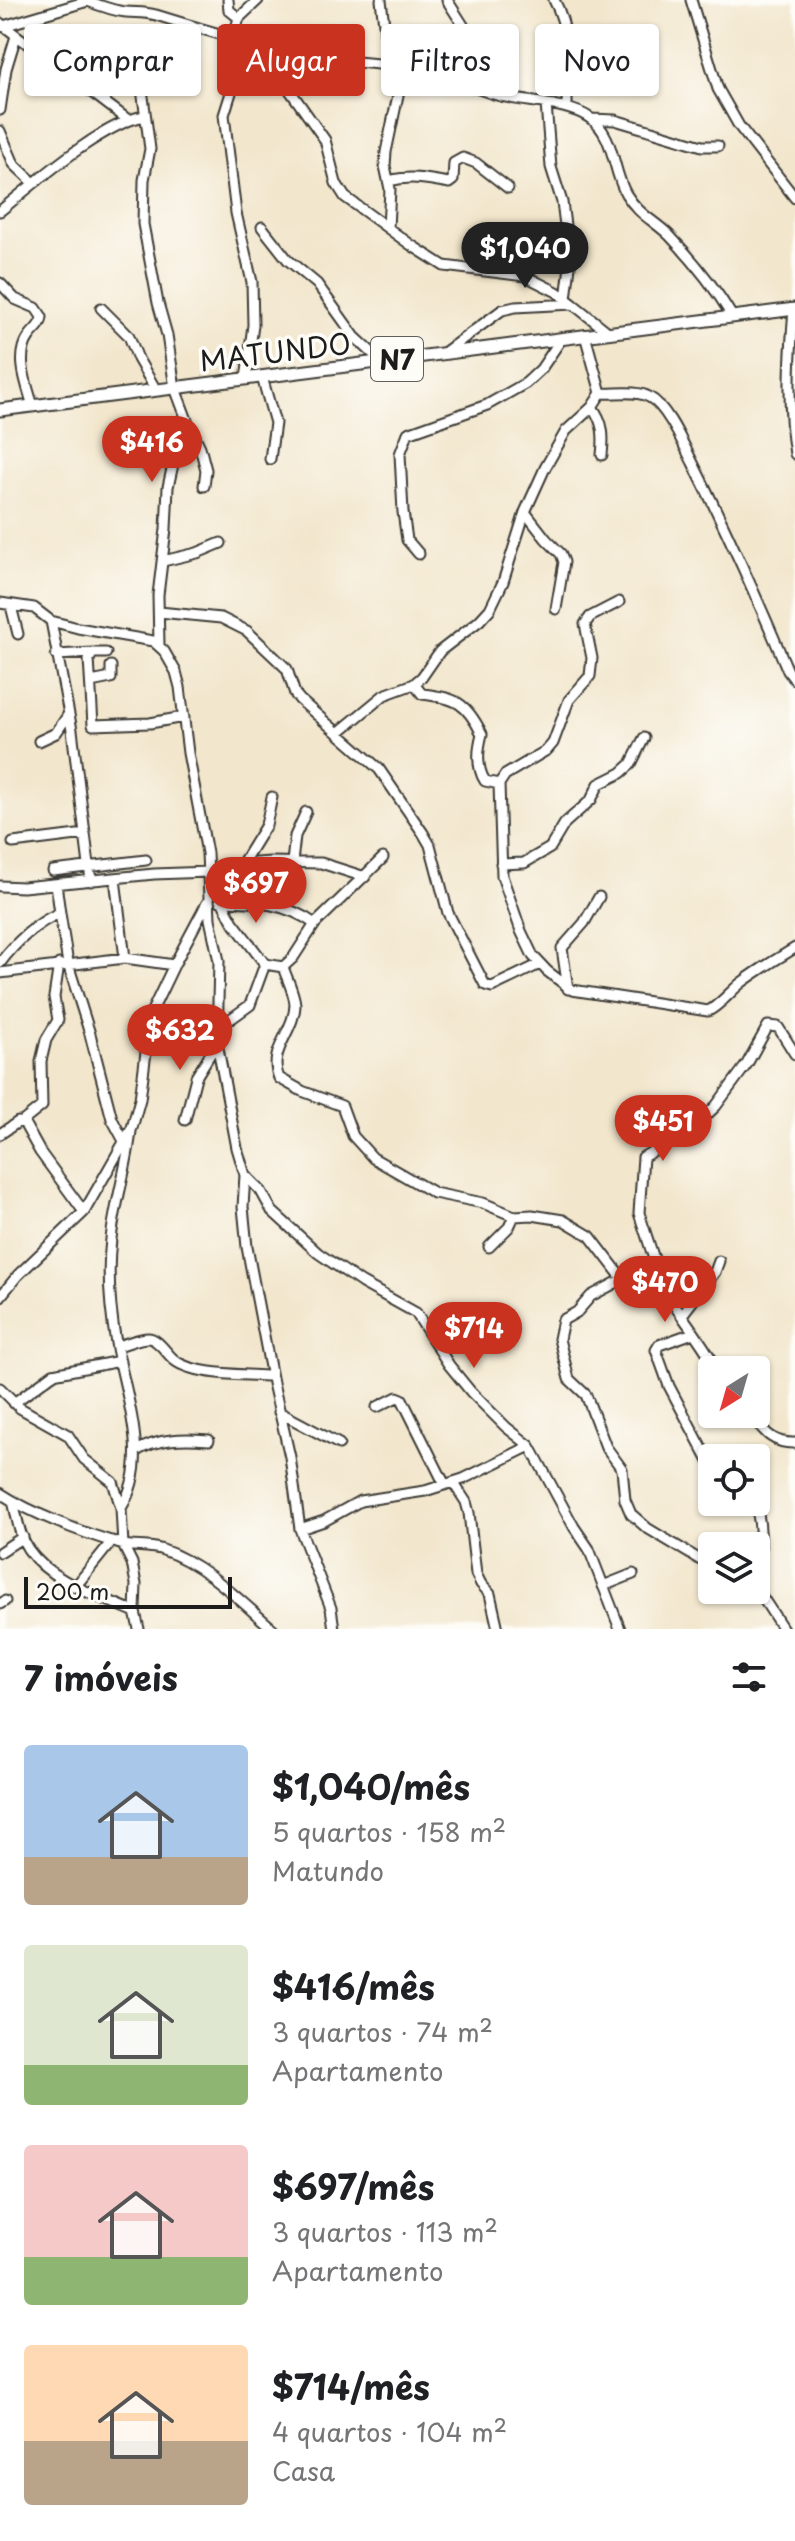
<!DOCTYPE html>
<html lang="pt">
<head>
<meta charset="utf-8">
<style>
	:root { --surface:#fff; --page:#f6f6f6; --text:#202124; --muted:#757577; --accent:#c8321e }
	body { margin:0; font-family:"Playpen Sans",sans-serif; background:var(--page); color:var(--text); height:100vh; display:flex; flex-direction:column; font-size:30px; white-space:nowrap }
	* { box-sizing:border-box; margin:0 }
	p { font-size:26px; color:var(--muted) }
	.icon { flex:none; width:44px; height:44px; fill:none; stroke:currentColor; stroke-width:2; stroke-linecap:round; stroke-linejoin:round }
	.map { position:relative; height:1629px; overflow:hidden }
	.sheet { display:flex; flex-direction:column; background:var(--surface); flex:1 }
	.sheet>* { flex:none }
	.banner { position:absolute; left:24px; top:24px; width:748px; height:72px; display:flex; gap:16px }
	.needle { width:52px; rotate:217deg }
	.controls { position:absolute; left:698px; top:1356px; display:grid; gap:16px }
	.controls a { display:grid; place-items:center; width:72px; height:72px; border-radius:8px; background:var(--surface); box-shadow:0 2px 6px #0004; font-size:40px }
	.scale { position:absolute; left:24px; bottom:20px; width:208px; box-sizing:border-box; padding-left:8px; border:4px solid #1c1c1c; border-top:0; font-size:22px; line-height:28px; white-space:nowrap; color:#1c1c1c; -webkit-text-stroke:6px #fdfcf7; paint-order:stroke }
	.price { position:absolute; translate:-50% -68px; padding:0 18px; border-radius:28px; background:var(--accent); color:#fff; font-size:26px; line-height:52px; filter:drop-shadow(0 2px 4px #0008) }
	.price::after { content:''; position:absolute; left:50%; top:48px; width:24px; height:18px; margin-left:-12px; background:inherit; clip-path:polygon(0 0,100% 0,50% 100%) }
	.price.current { background:#222; color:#fff }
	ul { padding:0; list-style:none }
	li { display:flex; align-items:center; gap:24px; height:200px; padding:0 24px }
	li span { display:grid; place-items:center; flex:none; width:224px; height:160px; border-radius:8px; color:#555 }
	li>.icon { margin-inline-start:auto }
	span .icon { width:96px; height:96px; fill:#fffc; stroke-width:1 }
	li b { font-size:34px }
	h2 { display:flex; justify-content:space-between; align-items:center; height:96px; padding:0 24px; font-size:34px }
	.pill { padding:0 28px; border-radius:8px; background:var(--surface); box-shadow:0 2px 6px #0004; font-size:28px; line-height:72px }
	.pill.current { background:var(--accent); color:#fff }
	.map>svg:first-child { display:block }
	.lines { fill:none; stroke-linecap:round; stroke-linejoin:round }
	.minor-casing { stroke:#3c3a36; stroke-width:13 }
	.major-casing { stroke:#3c3a36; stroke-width:15 }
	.minor { stroke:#fff; stroke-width:9 }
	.major { stroke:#fff; stroke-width:11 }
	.labels { text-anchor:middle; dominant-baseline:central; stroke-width:7; stroke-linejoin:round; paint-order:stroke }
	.shield { fill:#fdfcf7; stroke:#605f5e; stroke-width:2 }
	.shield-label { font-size:26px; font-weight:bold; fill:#1c1c1c }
	.street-label { font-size:28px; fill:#1c1c1c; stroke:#fdfcf7 }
</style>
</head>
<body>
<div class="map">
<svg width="795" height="1629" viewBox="0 0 795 1629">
	<rect width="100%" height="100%" fill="#fdfcf7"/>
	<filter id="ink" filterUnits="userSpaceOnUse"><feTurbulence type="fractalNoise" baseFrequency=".0125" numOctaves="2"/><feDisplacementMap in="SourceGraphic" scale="16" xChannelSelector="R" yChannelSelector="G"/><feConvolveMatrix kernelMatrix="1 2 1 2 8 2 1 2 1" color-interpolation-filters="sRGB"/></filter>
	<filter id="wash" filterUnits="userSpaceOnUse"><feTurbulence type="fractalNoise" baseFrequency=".006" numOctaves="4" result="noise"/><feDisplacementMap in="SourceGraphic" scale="32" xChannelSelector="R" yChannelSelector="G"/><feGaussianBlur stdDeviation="1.8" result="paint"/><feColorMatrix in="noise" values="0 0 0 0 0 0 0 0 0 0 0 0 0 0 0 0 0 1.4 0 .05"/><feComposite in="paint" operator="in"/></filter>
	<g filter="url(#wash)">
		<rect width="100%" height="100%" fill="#f2e6cc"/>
	</g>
	<g filter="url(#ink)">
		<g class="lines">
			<g class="minor-casing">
				<path id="minor" d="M 85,0 C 98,5 113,11 126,12 C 137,13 145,12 156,15 C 214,33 271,50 332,59 C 360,63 388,64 416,69 C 444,74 470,87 497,95 C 525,103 566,102 590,118 C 615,135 612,170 626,194 C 639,215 652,219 669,235 C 693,260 714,286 732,316
					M 228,0 L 229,10 L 239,18
					M 381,0 L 389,65
					M 447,0 L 496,77 L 499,95
					M 554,0 C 572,32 567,73 567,108
					M 691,0 L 718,89 L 739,126 L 795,198
					M 0,23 L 127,119
					M 0,27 L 88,1
					M 189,27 L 154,58 L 145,74 L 142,89 L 150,149 L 144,180 L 143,224 L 158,303 L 167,335 L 175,388 L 187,420 L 200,447 L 206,470 L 204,486
					M 233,38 L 239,18 L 258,0
					M 263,47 L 274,68 L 325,140 L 336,183 L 345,197 L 411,245 L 444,266 L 525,276 L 557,292 L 573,304
					M 546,104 L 551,167 L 562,202 L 567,241 L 570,266 L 566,299
					M 0,110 L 6,69 L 16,36
					M 591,119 L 615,120 L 702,146 L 718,146
					M 0,131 L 14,164 L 34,183
					M 389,181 C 410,175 428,179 449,183 L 453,180 L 454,163 L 463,158 L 476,163 L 508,188
					M 0,211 C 35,183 101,124 144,116
					M 262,227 L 288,260 L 317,284 L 355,337 L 381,361
					M 388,228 L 390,189 L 385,166 L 386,152 L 404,67
					M 0,283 L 15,299 L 36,308 L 42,317 C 41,327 34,329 29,337 C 15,357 27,385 33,406
					M 101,308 L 129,336 L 138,359 L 156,390
					M 794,309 C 790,358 787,406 795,454
					M 445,352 L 502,310 L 515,307 L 573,304 L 608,332
					M 262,377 L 275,423 L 270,459
					M 246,379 L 253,325 L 252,282 L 236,213 L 224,115 L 247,42
					M 601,393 C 615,394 637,390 649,397 C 667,406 684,446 693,463 C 727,531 758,600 788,671 L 795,680
					M 592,407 C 604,422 604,437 602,455
					M 525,512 L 546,539 L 561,554 L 564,562 L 556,609
					M 419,554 L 407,540 L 403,512 L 400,454 L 408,433 L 487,405 L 526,383 L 541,369 L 562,338
					M 163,561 L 197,553 L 221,543
					M 619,602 L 590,617 L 585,624 L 592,658 L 590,676 L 569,700 L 553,743 L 547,750 L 505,775 L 499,784 L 502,876 L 521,931 L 533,956 L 547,971 L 572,990 L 708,1011 C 718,1007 731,991 741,983 C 758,970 777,959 795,948
					M 0,603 L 34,608 L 51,621 L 78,628 L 153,641 L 164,651 L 176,672 L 180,687 L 188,753 L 207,853 L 210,919 L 219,961 L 217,1043 L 237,1148 L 245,1175 L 243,1207 L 247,1247 L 273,1383 L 290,1457 L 300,1529 L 331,1608 L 334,1629
					M 11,606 L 18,634
					M 159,612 L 221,618 L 247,631 L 287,669 L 295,694 L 300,700 L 379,769 L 423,833 L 430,845 L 448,913 L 485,985 L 492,987 L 540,964
					M 51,621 L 72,730 L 91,881
					M 159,645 L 158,595 L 166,529 L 168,487 L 179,437 L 187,420
					M 106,653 L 93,653 L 89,659 L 93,725 L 150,723 L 184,717
					M 56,655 L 93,653
					M 91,682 L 111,678 L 111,666
					M 414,684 L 422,694 C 456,698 466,702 482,734 C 478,749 476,767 485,781 L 499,784
					M 338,733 L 384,695 L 414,684 L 422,677 L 440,651 L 479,621 L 490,609 L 503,582 L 525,512 L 545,468 L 566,431 L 592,407 L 601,393 L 585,335
					M 39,741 L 56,733 L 68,715
					M 13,843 L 85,834
					M 292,862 L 295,836 L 306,812
					M 242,864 L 266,825 L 272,797
					M 501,864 L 524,863 L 550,848 L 565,823 L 591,800 L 599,784 L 621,773 L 631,764 L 644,738
					M 53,871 L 146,860
					M 115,879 L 125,958
					M 56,884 L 60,913
					M 0,886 L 23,887 L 154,874 L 209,872 L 242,864 L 271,862 L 321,863 L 365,877
					M 220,901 C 256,902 284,902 315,924
					M 222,901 L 233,922 L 265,964 L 283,967 L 293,958 L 315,924 L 383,858
					M 0,963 C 15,943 37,922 60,913 L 68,964 L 90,1034 L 112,1119 L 124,1141
					M 283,967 C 287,979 294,992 295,1004 C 295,1031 267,1051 279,1078 L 302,1091 L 342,1106 L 353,1136 L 373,1158 L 434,1193 L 483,1203 L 514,1216 L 532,1215 L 563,1220 L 590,1236 L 623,1279 C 631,1280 641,1276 648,1279 C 664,1285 708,1353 718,1370
					M 0,973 L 125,958 L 174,965
					M 568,989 L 562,948 L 584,923 L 599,897
					M 218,1028 L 250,1005 L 265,964
					M 185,1120 L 196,1077 L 217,1043
					M 22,1122 L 42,1106 L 41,1061 L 46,1040 L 58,1020 L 54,997 L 59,964
					M 0,1134 L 18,1122 L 24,1123 L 40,1152 L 84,1212
					M 245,1175 L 261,1191 L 272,1211 L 318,1253 L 362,1283 L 416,1313 L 449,1365 L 471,1392 L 506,1427 L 530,1446 L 574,1527 L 589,1549 L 620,1629
					M 489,1247 L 509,1227 L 514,1216
					M 623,1279 L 591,1296 L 577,1312 L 563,1320 L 559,1339 L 569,1379 L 586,1395 L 606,1447 L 622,1469 L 625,1500 L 631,1514 L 647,1528 L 712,1567
					M 650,1279 L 655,1262 L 639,1213 L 643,1157 L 694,1127 L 716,1106 L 747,1064 L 768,1026 L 778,1027 L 795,1054
					M 0,1297 L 18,1275 L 84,1212 L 132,1128 L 140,1099 L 151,1013 L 174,965 L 207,903
					M 682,1315 L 715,1272 L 719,1261
					M 693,1333 L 659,1345 L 656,1350 L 669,1386 L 712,1467
					M 117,1346 C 126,1344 139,1338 148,1338 C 159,1338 168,1357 177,1362 C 197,1375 247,1375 271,1376
					M 0,1388 L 20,1408 L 68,1435 L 84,1459 L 113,1482 L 121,1508 L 123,1545 L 132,1563 L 136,1584 L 135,1612 L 139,1629
					M 14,1403 L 53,1374 L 120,1361
					M 377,1407 L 397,1397 L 402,1399 L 445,1485
					M 279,1412 L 339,1444
					M 750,1414 C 764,1431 772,1444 795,1443
					M 136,1451 C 160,1438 182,1438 209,1440
					M 453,1482 L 466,1502 L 469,1513 L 476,1574 L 481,1584 L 490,1594 L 498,1629
					M 0,1493 C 32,1514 83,1533 120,1544 C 134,1548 149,1545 163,1550 C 205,1564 240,1601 273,1629
					M 13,1501 C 17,1517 19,1535 28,1549 C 51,1583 100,1596 135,1612
					M 753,1502 C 765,1519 759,1568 759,1592
					M 121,1508 C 152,1459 125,1395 116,1343 C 110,1309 107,1273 111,1239 C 115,1203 127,1168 131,1131
					M 300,1529 L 324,1521 L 360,1501 L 425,1491 L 463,1479 L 530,1446
					M 0,1552 L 23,1537
					M 603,1586 L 633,1574
					M 75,1587 L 112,1541
					M 756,1590 L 759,1592 L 783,1629
					M 0,1604 L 5,1601"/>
			</g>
			<g class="major-casing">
				<path id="major" d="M 0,410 L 795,309"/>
			</g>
			<use href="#minor" class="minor"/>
			<use href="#major" class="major"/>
		</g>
	</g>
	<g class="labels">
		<rect class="shield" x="371" y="337" width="52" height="44" rx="6"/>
		<g class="shield-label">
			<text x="397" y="359">N7</text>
		</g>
		<g class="street-label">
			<text transform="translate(275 351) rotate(-7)">MATUNDO</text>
		</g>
	</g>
</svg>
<div class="controls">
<a><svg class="needle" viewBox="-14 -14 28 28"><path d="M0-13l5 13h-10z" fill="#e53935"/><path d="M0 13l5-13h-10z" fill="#757577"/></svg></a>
<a><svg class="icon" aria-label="locate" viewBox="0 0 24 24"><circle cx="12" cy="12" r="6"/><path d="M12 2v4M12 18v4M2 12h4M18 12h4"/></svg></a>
<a><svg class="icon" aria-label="layers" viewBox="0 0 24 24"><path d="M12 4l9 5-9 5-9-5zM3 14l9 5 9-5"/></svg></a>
</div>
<div class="scale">200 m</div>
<b class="price current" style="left:525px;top:290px">$1,040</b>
<b class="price" style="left:152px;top:484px">$416</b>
<b class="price" style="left:256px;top:925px">$697</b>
<b class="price" style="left:180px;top:1072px">$632</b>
<b class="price" style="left:663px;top:1163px">$451</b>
<b class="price" style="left:665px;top:1324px">$470</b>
<b class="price" style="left:474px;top:1370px">$714</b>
<div class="banner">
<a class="pill">Comprar</a>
<a class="pill current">Alugar</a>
<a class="pill">Filtros</a>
<a class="pill">Novo</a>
</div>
</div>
<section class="sheet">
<h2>7 imóveis<svg class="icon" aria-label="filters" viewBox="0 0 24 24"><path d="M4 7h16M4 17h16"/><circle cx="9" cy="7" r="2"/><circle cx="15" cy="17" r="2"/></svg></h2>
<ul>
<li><span style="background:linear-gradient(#a9c7e8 70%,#b9a48a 0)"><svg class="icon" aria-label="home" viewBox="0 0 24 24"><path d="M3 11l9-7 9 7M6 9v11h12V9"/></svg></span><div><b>$1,040/mês</b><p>5 quartos · 158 m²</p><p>Matundo</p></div></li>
<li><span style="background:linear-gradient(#dfe7d0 75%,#8fb573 0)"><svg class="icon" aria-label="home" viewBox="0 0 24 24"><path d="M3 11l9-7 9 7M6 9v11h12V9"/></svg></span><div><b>$416/mês</b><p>3 quartos · 74 m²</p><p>Apartamento</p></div></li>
<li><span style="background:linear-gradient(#f6c9c9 70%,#8fb573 0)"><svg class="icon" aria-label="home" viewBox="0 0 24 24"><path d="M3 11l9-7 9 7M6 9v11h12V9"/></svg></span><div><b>$697/mês</b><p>3 quartos · 113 m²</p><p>Apartamento</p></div></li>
<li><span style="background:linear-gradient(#ffd9b3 60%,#b9a48a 0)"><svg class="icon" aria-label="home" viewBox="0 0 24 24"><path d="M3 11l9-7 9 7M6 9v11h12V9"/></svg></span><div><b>$714/mês</b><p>4 quartos · 104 m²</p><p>Casa</p></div></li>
</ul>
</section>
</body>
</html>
